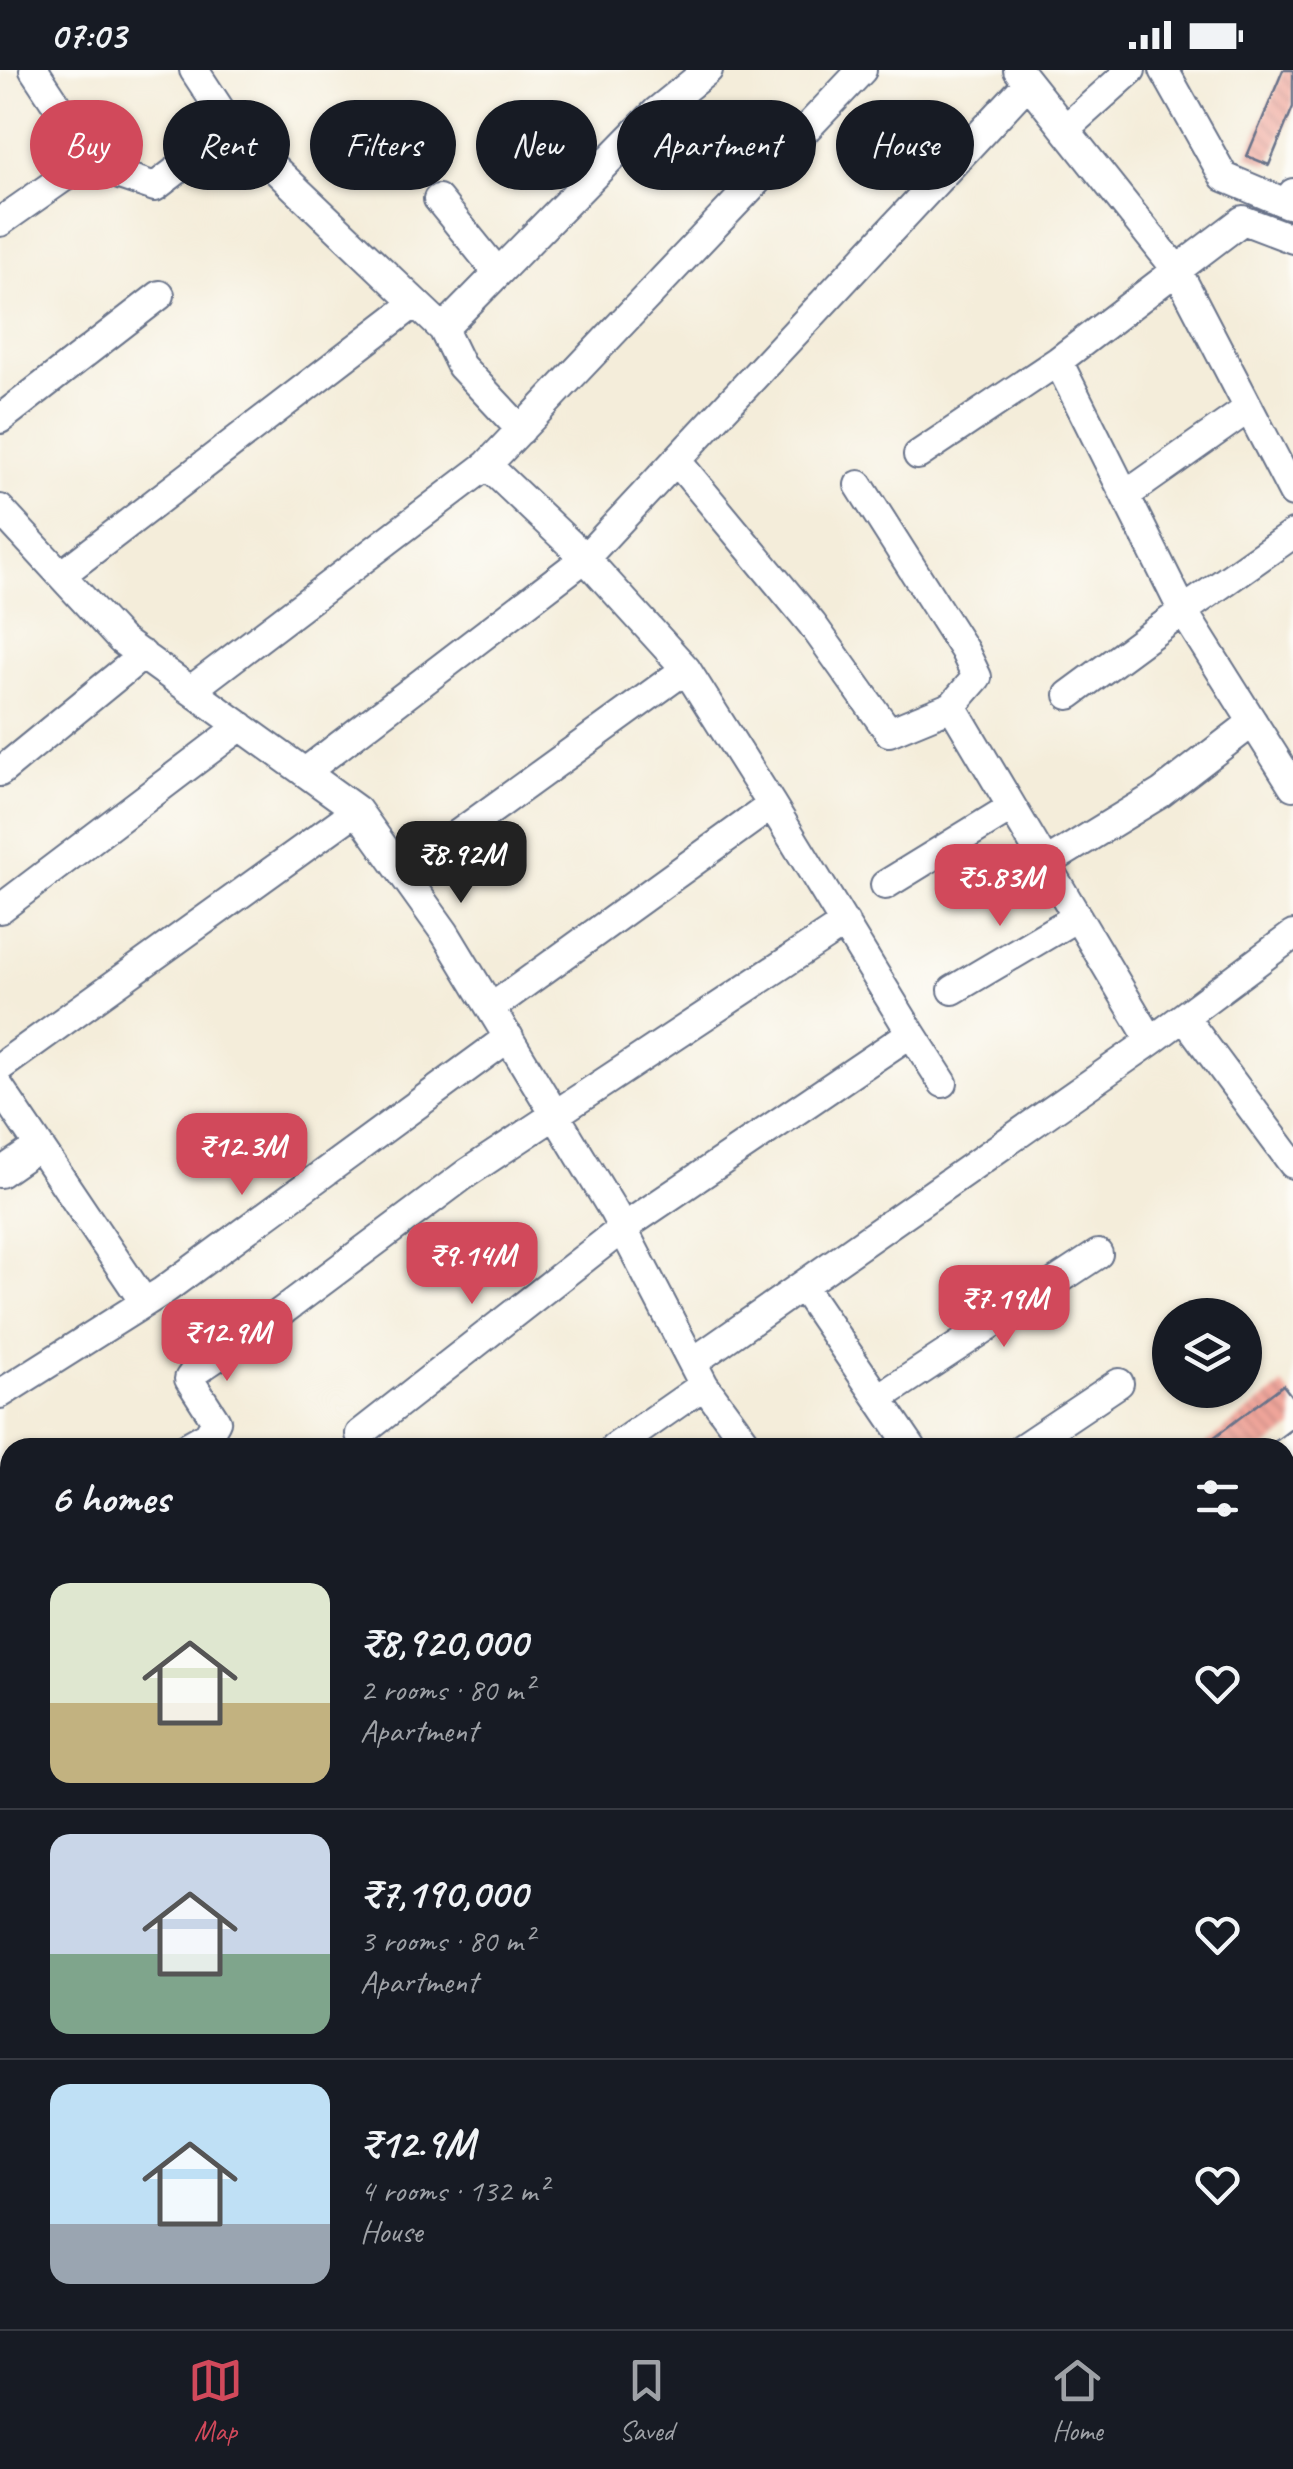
<!DOCTYPE html>
<html lang="en">
<head>
<meta charset="utf-8">
<style>
	:root { --surface:#171b24; --page:#20242c; --text:#f1f3f6; --muted:#9ea1a6; --line:#363941; --accent:#d1495b }
	body { margin:0; font-family:Caveat,sans-serif; background:var(--page); color:var(--text); height:100vh; display:flex; flex-direction:column; font-size:38px; white-space:nowrap }
	* { box-sizing:border-box; margin:0 }
	p { font-size:32px; color:var(--muted) }
	.icon { flex:none; width:55px; height:55px; fill:none; stroke:currentColor; stroke-width:2; stroke-linecap:round; stroke-linejoin:round }
	.map { position:relative; flex:1; overflow:hidden }
	.panel { position:absolute; left:0px; top:1368px; width:1295px; height:892px; display:flex; flex-direction:column; background:var(--surface); border-radius:30px 30px 0 0; box-shadow:0 2px 8px #0004 }
	.panel>* { flex:none }
	.top-card { position:absolute; left:30px; top:30px; width:1235px; height:90px; display:flex; gap:20px }
	.buttons { position:absolute; left:1152px; top:1228px; display:grid; gap:20px }
	.buttons a { display:grid; place-items:center; width:110px; height:110px; border-radius:50%; background:var(--surface); box-shadow:0 2px 8px #0004; font-size:50px }
	.price { position:absolute; translate:-50% -85px; padding:0 22px; border-radius:20px; background:var(--accent); color:#fff; font-size:32px; line-height:65px; filter:drop-shadow(0 2px 5px #0008) }
	.price::after { content:''; position:absolute; left:50%; top:60px; width:30px; height:22px; margin-left:-15px; background:inherit; clip-path:polygon(0 0,100% 0,50% 100%) }
	.price.on { background:#222; color:#fff }
	ul { padding:0; list-style:none }
	li { display:flex; align-items:center; gap:30px; height:250px; padding:0 50px }
	li+li { border-top:2px solid var(--line) }
	li span { display:grid; place-items:center; flex:none; width:280px; height:200px; border-radius:20px; color:#555 }
	li>.icon { margin-inline-start:auto }
	span .icon { width:120px; height:120px; fill:#fffc; stroke-width:1 }
	li b { font-size:42px }
	h2 { display:flex; justify-content:space-between; align-items:center; height:120px; padding:0 50px; font-size:42px }
	.pill { padding:0 35px; border-radius:45px; background:var(--surface); box-shadow:0 2px 8px #0004; font-size:35px; line-height:90px }
	.pill.on { background:var(--accent); color:#fff }
	.status { display:flex; justify-content:space-between; align-items:center; height:70px; padding:0 50px; background:var(--surface); direction:ltr }
	.status svg { height:28px; fill:currentColor }
	.tabs { display:flex; justify-content:space-around; align-items:center; height:140px; border-top:2px solid var(--line); background:var(--surface); font-size:28px; color:var(--muted) }
	.tabs a { display:grid; justify-items:center; gap:5px }
	.tabs .on { color:var(--accent) }
	.map>svg:first-child { display:block }
	.building { fill:url(#building-back-hatch) }
	.lines { fill:none; stroke-linecap:round; stroke-linejoin:round }
	.minor-casing { stroke:#677289; stroke-width:32 }
	.minor { stroke:#fff; stroke-width:28 }
</style>
</head>
<body>
<div class="status"><b>07:03</b><svg viewBox="0 0 49 12"><path d="M0 12V9h3v3zM5 12V6h3v6zM10 12V3h3v9zM15 12V0h3v12zM26 1h20v11H26zM47 4h2v5h-2z"/></svg></div>
<div class="map">
<svg width="1293" height="2259" viewBox="0 0 1293 2259">
	<defs>
		<pattern id="building-back-hatch" width="6" height="6" patternUnits="userSpaceOnUse" patternTransform="scale(2.5)"><rect width="6" height="6" fill="#efa59a"/><path d="M-1 5l2 2M0 0l6 6M5-1l2 2" fill="none" stroke="#cc8e87"/></pattern>
	</defs>
	<rect width="100%" height="100%" fill="#fdfcf7"/>
	<filter id="ink" filterUnits="userSpaceOnUse"><feTurbulence type="fractalNoise" baseFrequency=".01" numOctaves="2"/><feDisplacementMap in="SourceGraphic" scale="20" xChannelSelector="R" yChannelSelector="G"/><feConvolveMatrix kernelMatrix="1 2 1 2 8 2 1 2 1" color-interpolation-filters="sRGB"/></filter>
	<filter id="wash" filterUnits="userSpaceOnUse"><feTurbulence type="fractalNoise" baseFrequency=".0048" numOctaves="4" result="noise"/><feDisplacementMap in="SourceGraphic" scale="40" xChannelSelector="R" yChannelSelector="G"/><feGaussianBlur stdDeviation="2.25" result="paint"/><feColorMatrix in="noise" values="0 0 0 0 0 0 0 0 0 0 0 0 0 0 0 0 0 1.4 0 .05"/><feComposite in="paint" operator="in"/></filter>
	<g filter="url(#wash)">
		<rect width="100%" height="100%" fill="#f4edda"/>
		<g id="blocks">
			<path class="building" d="M 1283,0 L 1293,0 L 1293,37 L 1269,95 L 1247,86 Z
				M 1283,1315 L 1293,1328 L 1293,1358 L 1266,1378 L 1200,1378 Z"/>
		</g>
	</g>
	<g filter="url(#ink)">
		<use href="#blocks" fill-opacity="0" stroke="#677289" stroke-width="2.5"/>
		<g class="lines">
			<g class="minor-casing">
				<path id="minor" d="M 34,0 L 75,62 L 84,93
					M 194,0 L 232,58
					M 1018,0 L 1177,200 L 1243,150 L 1293,169
					M 1164,0 L 1224,107 L 1288,134 L 1293,123
					M 1065,59 L 1131,0
					M 438,129 L 498,203
					M 0,152 L 84,93 L 155,117 L 232,58 L 443,259 L 656,42 L 708,0
					M 443,259 L 461,296 L 521,360
					M 1058,291 L 1183,541 L 1293,464
					M 0,349 L 160,225
					M 918,385 L 1058,291 L 1177,200 L 1293,423
					M 676,390 L 812,554 L 889,662 L 952,636 L 977,607 L 964,580 L 859,415
					M 487,395 L 585,488 L 1028,13
					M 1126,425 L 1249,338
					M 0,439 L 121,570 L 357,740 L 445,863 L 614,1142 L 704,1315 L 750,1378
					M 61,505 L 415,233
					M 191,620 L 487,395 L 862,0
					M 1069,625 L 1183,541 L 1293,716
					M 0,702 L 143,585
					M 305,702 L 585,488 L 686,599
					M 1045,794 L 1161,723 L 1253,652
					M 403,804 L 686,599 L 772,735
					M 885,815 L 1012,737
					M 0,839 L 241,656
					M 953,920 L 1077,847
					M 1184,947 L 1293,1094
					M 911,963 L 943,1013
					M 1151,971 L 1293,865
					M 0,997 L 357,740
					M 0,1018 L 39,1076 L 0,1103
					M 39,1076 L 144,1232
					M 802,1216 L 912,1378
					M 693,1292 L 1151,971 L 952,636
					M 0,1324 L 163,1221 L 509,967
					M 879,1328 L 1098,1184
					M 360,1364 L 623,1158 L 911,963 L 772,735 L 491,938
					M 185,1378 L 208,1365 L 216,1351 L 189,1309 L 194,1302 L 257,1260 L 467,1103 L 845,853
					M 614,1378 L 704,1315
					M 1022,1378 L 1119,1313
					M 1285,1451 L 1293,1445
					M 0,1494 L 10,1487
					M 1285,1626 L 1293,1620
					M 0,1631 L 10,1625
					M 0,1792 L 10,1786
					M 1285,1794 L 1293,1789
					M 1285,2163 L 1293,2176
					M 0,2167 L 10,2160
					M 312,2250 L 320,2259
					M 508,2250 L 517,2259
					M 96,2259 L 109,2250
					M 219,2259 L 231,2250
					M 807,2259 L 819,2252"/>
			</g>
			<use href="#minor" class="minor"/>
		</g>
	</g>
</svg>
<div class="buttons">
<a><svg class="icon" aria-label="layers" viewBox="0 0 24 24"><path d="M12 4l9 5-9 5-9-5zM3 14l9 5 9-5"/></svg></a>
</div>
<b class="price on" style="left:461px;top:836px">₹8.92M</b>
<b class="price" style="left:1000px;top:859px">₹5.83M</b>
<b class="price" style="left:242px;top:1128px">₹12.3M</b>
<b class="price" style="left:472px;top:1237px">₹9.14M</b>
<b class="price" style="left:1004px;top:1280px">₹7.19M</b>
<b class="price" style="left:227px;top:1314px">₹12.9M</b>
<div class="top-card">
<a class="pill on">Buy</a>
<a class="pill">Rent</a>
<a class="pill">Filters</a>
<a class="pill">New</a>
<a class="pill">Apartment</a>
<a class="pill">House</a>
</div>
<section class="panel">
<h2>6 homes<svg class="icon" aria-label="filters" viewBox="0 0 24 24"><path d="M4 7h16M4 17h16"/><circle cx="9" cy="7" r="2"/><circle cx="15" cy="17" r="2"/></svg></h2>
<ul>
<li><span style="background:linear-gradient(#dfe7d0 60%,#c2b280 0)"><svg class="icon" aria-label="home" viewBox="0 0 24 24"><path d="M3 11l9-7 9 7M6 9v11h12V9"/></svg></span><div><b>₹8,920,000</b><p>2 rooms · 80 m²</p><p>Apartment</p></div><svg class="icon" aria-label="heart" viewBox="0 0 24 24"><path d="M12 20l-8-8c-3-5 5-10 8-4 3-6 11-1 8 4z"/></svg></li>
<li><span style="background:linear-gradient(#c9d6e8 60%,#7fa58c 0)"><svg class="icon" aria-label="home" viewBox="0 0 24 24"><path d="M3 11l9-7 9 7M6 9v11h12V9"/></svg></span><div><b>₹7,190,000</b><p>3 rooms · 80 m²</p><p>Apartment</p></div><svg class="icon" aria-label="heart" viewBox="0 0 24 24"><path d="M12 20l-8-8c-3-5 5-10 8-4 3-6 11-1 8 4z"/></svg></li>
<li><span style="background:linear-gradient(#bfe0f5 70%,#9aa5b1 0)"><svg class="icon" aria-label="home" viewBox="0 0 24 24"><path d="M3 11l9-7 9 7M6 9v11h12V9"/></svg></span><div><b>₹12.9M</b><p>4 rooms · 132 m²</p><p>House</p></div><svg class="icon" aria-label="heart" viewBox="0 0 24 24"><path d="M12 20l-8-8c-3-5 5-10 8-4 3-6 11-1 8 4z"/></svg></li>
</ul>
</section>
</div>
<nav class="tabs">
<a class="on"><svg class="icon" aria-label="map" viewBox="0 0 24 24"><path d="M3 6l6-2 6 2 6-2v14l-6 2-6-2-6 2zM9 4v14M15 6v14"/></svg>Map</a>
<a><svg class="icon" aria-label="saved" viewBox="0 0 24 24"><path d="M7 4h10v16l-5-4-5 4z"/></svg>Saved</a>
<a><svg class="icon" aria-label="home" viewBox="0 0 24 24"><path d="M3 11l9-7 9 7M6 9v11h12V9"/></svg>Home</a>
</nav>
</body>
</html>
